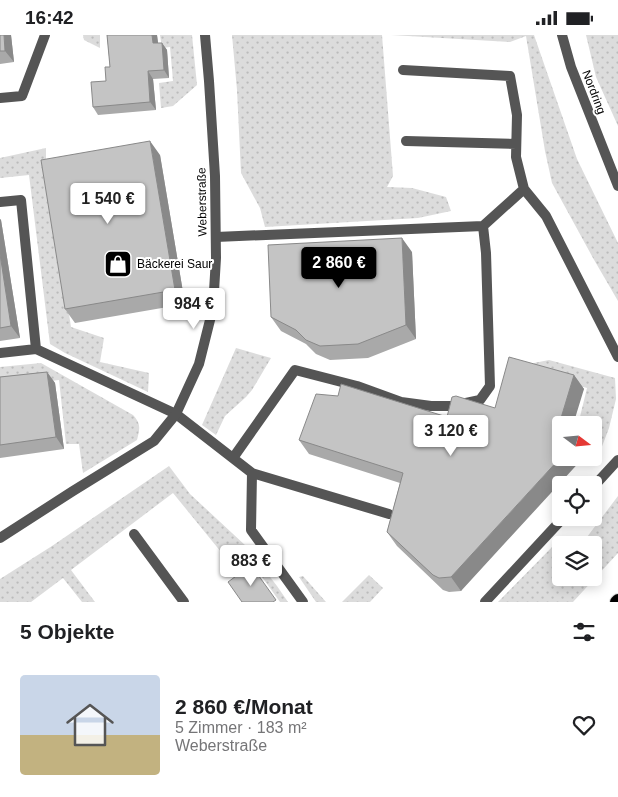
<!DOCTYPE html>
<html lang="de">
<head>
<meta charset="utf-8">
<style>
	:root { --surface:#fff; --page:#f2f2f2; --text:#202124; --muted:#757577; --line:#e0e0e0; --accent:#000 }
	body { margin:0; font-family:Arial,sans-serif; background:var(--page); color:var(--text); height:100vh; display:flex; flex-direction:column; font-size:19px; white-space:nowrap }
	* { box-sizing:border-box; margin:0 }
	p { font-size:16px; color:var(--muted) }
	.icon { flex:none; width:28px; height:28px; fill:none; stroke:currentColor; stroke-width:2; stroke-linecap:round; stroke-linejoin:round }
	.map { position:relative; height:567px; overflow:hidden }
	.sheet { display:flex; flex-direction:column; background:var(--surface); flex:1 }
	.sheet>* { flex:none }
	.needle { width:32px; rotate:106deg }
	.fabs { position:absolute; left:552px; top:381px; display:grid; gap:10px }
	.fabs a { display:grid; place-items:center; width:50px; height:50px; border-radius:5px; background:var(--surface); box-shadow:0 2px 12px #0003; font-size:25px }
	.price { position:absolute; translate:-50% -42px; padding:0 11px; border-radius:5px; background:#fff; color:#222; font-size:16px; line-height:32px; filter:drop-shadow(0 1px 2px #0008) }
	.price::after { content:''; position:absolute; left:50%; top:30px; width:15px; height:11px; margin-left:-8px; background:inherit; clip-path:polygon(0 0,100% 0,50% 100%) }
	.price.selected { background:var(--accent); color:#fff }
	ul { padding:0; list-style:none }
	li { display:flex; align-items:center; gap:15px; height:125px; padding:0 20px }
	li+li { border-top:1px solid var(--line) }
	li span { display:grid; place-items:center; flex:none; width:140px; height:100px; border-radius:5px; color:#555 }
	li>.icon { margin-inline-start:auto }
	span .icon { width:60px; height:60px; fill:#fffc; stroke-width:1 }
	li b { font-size:21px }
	h2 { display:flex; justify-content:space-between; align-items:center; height:60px; padding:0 20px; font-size:21px }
	.status { display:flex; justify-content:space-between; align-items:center; height:35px; padding:0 25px; background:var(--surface); direction:ltr }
	.status svg { height:14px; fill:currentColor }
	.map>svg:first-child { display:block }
	.grass { fill:url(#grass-dots) }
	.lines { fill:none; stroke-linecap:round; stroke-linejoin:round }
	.primary-casing { stroke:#dbdbdb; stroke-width:14 }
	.lane { stroke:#555; stroke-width:10 }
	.street { stroke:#555; stroke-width:10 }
	.primary { stroke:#000; stroke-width:12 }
	.wall { fill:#a9a9a9 }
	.shaded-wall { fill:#898989 }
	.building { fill:#c4c4c4; stroke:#898989 }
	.labels { text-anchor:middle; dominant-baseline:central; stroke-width:4; stroke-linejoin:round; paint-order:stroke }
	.street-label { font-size:12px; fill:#000; stroke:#fff }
	.poi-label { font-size:12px; fill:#000; stroke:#fff; text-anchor:start }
</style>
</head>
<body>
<div class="status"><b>16:42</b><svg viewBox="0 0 49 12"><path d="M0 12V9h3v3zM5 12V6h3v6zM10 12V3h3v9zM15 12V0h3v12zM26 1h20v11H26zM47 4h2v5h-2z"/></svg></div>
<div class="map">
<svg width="618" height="567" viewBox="0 0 618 567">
	<defs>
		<pattern id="grass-dots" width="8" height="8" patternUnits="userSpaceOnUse" patternTransform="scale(1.25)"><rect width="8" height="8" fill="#dcdcdc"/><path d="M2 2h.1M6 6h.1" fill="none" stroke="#bbb" stroke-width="1.8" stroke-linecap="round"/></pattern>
	</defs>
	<rect width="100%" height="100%" fill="#fff"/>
	<path class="grass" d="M 83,0 L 100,0 L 100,13 L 84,5 Z
		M 160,0 L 192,0 L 197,50 L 173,71 L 161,73 L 159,48 L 173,46 L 170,12 L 162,13 Z
		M 232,0 L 382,0 L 393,141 L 387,152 L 412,153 L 446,162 L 451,176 L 418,183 L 265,192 L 260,173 L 241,138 L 237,55 Z
		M 391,0 L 534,0 L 577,124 L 618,208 L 618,266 L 593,223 L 552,148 L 545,116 L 526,1 L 510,7 Z
		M 586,0 L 618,0 L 618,91 L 596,42 Z
		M 46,113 L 46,126 L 71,292 L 104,303 L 100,327 L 149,338 L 148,357 L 65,318 L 50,309 L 29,140 L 0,143 L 0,123 Z
		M 236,313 L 271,323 L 252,355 L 246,362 L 225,381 L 216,400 L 202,390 Z
		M 549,325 L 615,343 L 616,364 L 609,393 L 601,414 L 594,413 L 594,390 L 578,390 L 587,353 L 533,337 L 534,328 Z
		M 41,328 L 133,380 C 141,389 140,393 137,405 L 83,438 L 79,409 L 66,409 L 59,345 L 0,352 L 0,332 Z
		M 169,431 L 190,459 L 246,511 L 277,551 L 288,567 L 280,567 L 257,535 L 243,544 L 173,458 L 71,535 L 95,567 L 82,567 L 63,543 L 31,567 L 0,567 L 0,544 L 52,511 Z
		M 618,461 L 618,518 L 573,567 L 498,567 L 557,507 L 563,510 L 561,510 L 561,542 L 594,542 L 594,510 L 581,510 Z
		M 369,540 L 383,553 L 370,567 L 342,567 Z
		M 303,541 L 326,567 L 316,567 L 299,542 Z"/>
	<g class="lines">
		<g class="primary-casing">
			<path id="primary" d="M 616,567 L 618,565"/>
		</g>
		<path class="lane" d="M 403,35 L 510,41 L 517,80 L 516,122 L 524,154 L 546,181 L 618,322
			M 0,63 L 22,61 L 45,0
			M 406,106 L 516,109
			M 0,167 L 21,165 L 36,314 L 176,379 L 252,438 L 251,495 L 303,567
			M 216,202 L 483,191
			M 0,318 L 36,314
			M 233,423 L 295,335 L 357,351 L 401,367 L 431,371 L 452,371 L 480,365 L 490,351 L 486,218 L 483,191 L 524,154
			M 252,438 L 389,479
			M 594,451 L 618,425
			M 134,499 L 184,567
			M 485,567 L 564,482"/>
		<path class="street" d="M 562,0 L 571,32 L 618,151
			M 0,503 L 73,456 L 154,406 L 176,379 L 199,329 L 213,273 L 216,223 L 215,141 L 209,46 L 205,0"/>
		<use href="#primary" class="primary"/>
	</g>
	<path class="wall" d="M 0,0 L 11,0 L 14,27 L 0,29 Z
		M 107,0 L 157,0 L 158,8 L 162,8 L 167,15 L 169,43 L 153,44 L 156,75 L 98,80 L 93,72 L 106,46 L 110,32 Z
		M 160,120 L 185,269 L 75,288 L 65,274 Z
		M 0,184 L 1,185 L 20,303 L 0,306 Z
		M 412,217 L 416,304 L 368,323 L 330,325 L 316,319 L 306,309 L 281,296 L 271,282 Z
		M 47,337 L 55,348 L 64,414 L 0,423 L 0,342 Z
		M 574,340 L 584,354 L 461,556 L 449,557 L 443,555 L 397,511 L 387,497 L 400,448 L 309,419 L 299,405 L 447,382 L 495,373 Z"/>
	<path class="shaded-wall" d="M 4,0 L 11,0 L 14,27 L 5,16 Z
		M 152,0 L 157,0 L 159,16 L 153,8 Z
		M 162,8 L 167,15 L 169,43 L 164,35 Z
		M 148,36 L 153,44 L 156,75 L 150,67 Z
		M 150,106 L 160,120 L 185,269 L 175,255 Z
		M 0,184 L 1,185 L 20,303 L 11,291 L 0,219 Z
		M 402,203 L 412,217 L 416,304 L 406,290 Z
		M 47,337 L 55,348 L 64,414 L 56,402 Z
		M 574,340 L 584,354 L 573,390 L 561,390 L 561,397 L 558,393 Z
		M 561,422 L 584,422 L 461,556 L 451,542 Z"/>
	<path class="building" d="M 0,0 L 4,0 L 5,16 L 0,16 Z
		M 107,0 L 152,0 L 153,8 L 162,8 L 164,35 L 148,36 L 150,67 L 93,72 L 91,47 L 106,46 L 105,32 L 110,32 Z
		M 150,106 L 175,255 L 65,274 L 41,125 Z
		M 402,203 L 406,290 L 358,309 L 320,311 L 306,305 L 296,295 L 271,282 L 268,210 Z
		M 0,219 L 11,291 L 0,293 Z
		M 509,322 L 574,340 L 558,393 L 561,394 L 561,422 L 451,542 L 439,543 L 433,540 L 387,497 L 403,438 L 299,405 L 316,359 L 338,361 L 341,349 L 447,382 L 452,362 L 456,361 L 495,373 Z
		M 47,337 L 56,402 L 0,410 L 0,342 Z
		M 251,530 L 276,565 L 273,567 L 242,567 L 228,547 Z"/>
	<defs>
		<g id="shop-square" transform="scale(1.4375)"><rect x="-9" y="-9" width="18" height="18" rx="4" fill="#000" stroke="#fff"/><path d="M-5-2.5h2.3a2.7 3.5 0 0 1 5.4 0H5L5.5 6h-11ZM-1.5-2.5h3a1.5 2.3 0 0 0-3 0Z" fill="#fff"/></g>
	</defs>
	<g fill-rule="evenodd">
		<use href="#shop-square" x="118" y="229"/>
	</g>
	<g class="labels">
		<g class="street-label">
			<text transform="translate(594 57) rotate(69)">Nordring</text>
			<text transform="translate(202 167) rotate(-91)">Weberstraße</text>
		</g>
		<g class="poi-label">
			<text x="137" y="229">Bäckerei Saur</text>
		</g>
	</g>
</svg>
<div class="fabs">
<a><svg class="needle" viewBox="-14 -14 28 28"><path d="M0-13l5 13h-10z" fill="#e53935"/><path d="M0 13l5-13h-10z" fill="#757577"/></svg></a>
<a><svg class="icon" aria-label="locate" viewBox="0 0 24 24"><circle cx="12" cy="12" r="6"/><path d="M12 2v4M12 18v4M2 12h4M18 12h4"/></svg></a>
<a><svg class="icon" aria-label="layers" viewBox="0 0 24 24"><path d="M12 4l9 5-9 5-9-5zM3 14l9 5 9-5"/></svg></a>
</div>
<b class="price" style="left:108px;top:190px">1 540 €</b>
<b class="price selected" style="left:339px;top:254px">2 860 €</b>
<b class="price" style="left:194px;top:295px">984 €</b>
<b class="price" style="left:451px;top:422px">3 120 €</b>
<b class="price" style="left:251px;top:552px">883 €</b>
</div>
<section class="sheet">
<h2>5 Objekte<svg class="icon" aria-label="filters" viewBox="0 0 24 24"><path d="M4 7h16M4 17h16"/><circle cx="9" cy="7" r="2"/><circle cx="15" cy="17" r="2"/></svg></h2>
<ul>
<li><span style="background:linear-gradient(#c9d6e8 60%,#c2b280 0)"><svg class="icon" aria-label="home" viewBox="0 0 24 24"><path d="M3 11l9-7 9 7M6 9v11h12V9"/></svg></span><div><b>2 860 €/Monat</b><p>5 Zimmer · 183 m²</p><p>Weberstraße</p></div><svg class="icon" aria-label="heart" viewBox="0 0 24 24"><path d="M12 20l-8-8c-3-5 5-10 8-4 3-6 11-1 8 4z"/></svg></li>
</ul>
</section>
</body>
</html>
